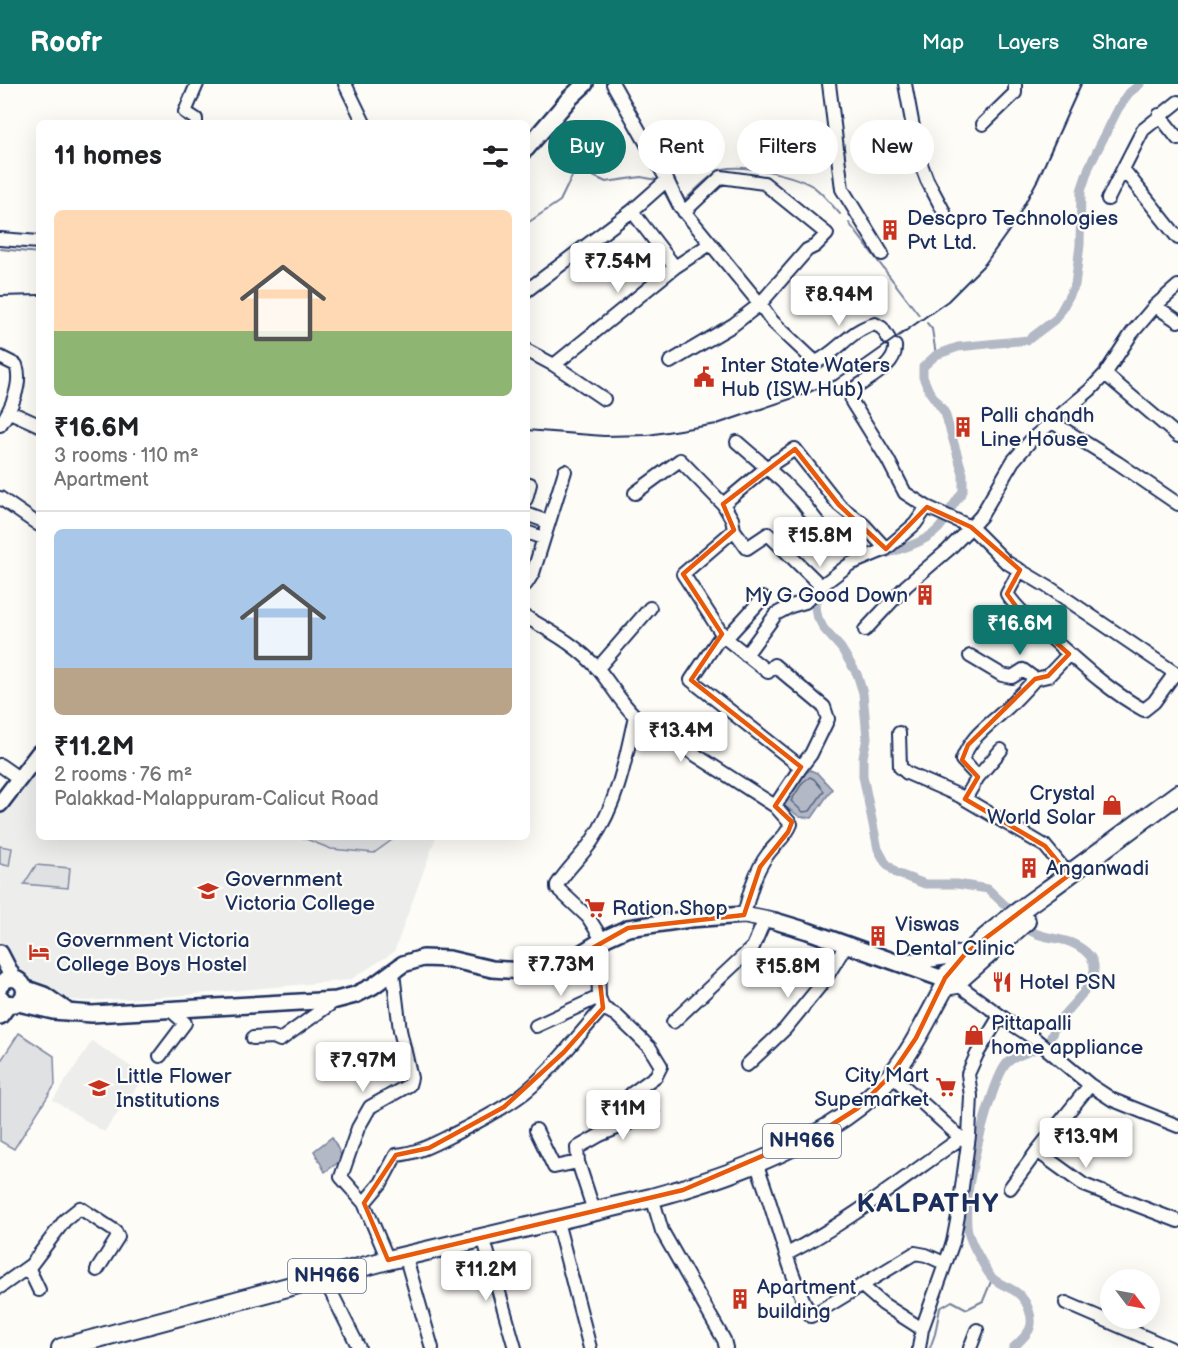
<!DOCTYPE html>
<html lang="en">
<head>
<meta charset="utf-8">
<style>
	:root { --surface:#fff; --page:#f2f2f2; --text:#202124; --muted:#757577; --line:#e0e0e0; --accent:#0f766e }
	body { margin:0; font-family:"Balsamiq Sans",sans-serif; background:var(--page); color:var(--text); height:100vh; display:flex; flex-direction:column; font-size:22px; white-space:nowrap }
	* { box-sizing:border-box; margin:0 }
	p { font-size:20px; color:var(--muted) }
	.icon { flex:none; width:33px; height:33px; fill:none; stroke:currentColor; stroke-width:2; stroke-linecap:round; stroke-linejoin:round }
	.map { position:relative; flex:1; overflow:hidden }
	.details { position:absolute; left:36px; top:36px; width:494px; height:720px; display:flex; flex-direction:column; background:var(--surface); border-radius:9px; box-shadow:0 6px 24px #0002 }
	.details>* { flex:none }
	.top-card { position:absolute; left:548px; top:36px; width:540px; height:54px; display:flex; gap:12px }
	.needle { width:39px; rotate:122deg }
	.buttons { position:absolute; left:1100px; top:1185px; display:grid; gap:12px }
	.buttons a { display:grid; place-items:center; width:60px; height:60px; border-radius:50%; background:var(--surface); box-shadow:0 6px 24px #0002; font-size:30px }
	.price { position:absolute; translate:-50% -51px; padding:0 14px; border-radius:6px; background:#fff; color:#222; font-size:20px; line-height:39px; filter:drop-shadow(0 2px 3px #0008) }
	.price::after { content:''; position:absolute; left:50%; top:36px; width:18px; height:14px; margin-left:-9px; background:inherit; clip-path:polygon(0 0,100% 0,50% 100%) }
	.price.current { background:var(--accent); color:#fff }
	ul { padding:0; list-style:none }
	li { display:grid; align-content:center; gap:12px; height:318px; padding:0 18px }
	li+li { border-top:2px solid var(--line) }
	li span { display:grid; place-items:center; height:186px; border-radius:9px; color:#555 }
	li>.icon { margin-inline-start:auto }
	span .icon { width:108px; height:108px; fill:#fffc; stroke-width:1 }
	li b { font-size:26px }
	h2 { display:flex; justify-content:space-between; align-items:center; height:72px; padding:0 18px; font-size:26px }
	.chip { padding:0 21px; border-radius:27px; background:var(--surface); box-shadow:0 6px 24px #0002; font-size:21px; line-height:54px }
	.chip.current { background:var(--accent); color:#fff }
	header { display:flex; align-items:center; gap:36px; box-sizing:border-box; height:84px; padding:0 30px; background:var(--accent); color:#fff }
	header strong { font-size:28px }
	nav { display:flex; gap:33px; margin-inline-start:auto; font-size:21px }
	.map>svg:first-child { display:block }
	.built { fill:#edeeec }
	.green { fill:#e0e1e3; stroke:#7e88a0; stroke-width:1.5 }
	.water { fill:#b3b8c5; stroke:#76819c; stroke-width:1.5 }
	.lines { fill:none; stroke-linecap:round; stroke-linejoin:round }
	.shore { stroke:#586687; stroke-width:1.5 }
	.stream { stroke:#76819c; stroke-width:2 }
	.canal { stroke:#b3b8c5; stroke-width:9 }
	.minor-casing { stroke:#1b2f5e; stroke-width:16 }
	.major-casing { stroke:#1b2f5e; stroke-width:20 }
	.highway-casing { stroke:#1b2f5e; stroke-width:22 }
	.minor { stroke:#fdfcf7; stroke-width:12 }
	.major { stroke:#fdfcf7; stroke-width:15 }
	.highway { stroke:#fdfcf7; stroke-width:18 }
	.rail { stroke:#1b2f5e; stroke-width:2 }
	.marked { fill:none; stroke:#e8590c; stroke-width:4.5; stroke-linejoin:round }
	.labels { text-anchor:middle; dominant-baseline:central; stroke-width:4.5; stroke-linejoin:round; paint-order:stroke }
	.shield { fill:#fdfcf7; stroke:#5f6c8c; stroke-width:1.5 }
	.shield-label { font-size:20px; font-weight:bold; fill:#1b2f5e }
	.poi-label { font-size:21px; fill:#1b2f5e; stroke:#fdfcf7; text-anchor:start }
	.district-label { font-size:27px; font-weight:bold; letter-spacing:1.5px; fill:#1b2f5e; stroke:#fdfcf7 }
</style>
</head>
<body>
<header>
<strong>Roofr</strong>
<nav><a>Map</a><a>Layers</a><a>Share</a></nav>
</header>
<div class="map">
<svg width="1178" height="1264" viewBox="0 0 1178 1264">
	<rect width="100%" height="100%" fill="#fdfcf7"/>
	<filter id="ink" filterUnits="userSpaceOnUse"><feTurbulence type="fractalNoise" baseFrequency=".0167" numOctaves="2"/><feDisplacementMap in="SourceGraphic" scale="12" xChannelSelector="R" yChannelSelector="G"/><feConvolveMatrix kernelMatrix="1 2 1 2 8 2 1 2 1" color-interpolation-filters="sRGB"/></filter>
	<g filter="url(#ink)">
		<path class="built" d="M 39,676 L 39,753 L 436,753 L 394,868 L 350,896 L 175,912 L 86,917 L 52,915 L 31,909 L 0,862 L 0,728 Z
			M 92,957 L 145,992 L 104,1048 L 53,1016 Z"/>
		<path class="green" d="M 301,753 L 396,753 L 374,769 L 331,765 Z
			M 0,762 L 12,764 L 9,782 L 0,780 Z
			M 36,781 L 70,784 L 68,804 L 24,800 Z
			M 19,949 L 54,972 L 55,1001 L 14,1065 L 0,1057 L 0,978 Z"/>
		<path class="water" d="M 810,686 L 817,689 L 832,705 L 812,734 L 800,733 L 782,720 L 799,693 Z
			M 332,1053 L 343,1075 L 325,1088 L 314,1067 Z"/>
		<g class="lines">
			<path class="shore" d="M 810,693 L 814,695 L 824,707 L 810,727 L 803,728 L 791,717 L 803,698 Z"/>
			<path class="stream" d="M 664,108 L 675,128
				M 684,117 C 694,108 711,89 723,85 C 745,80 795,91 814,103 C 823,110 832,121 840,130
				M 849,139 L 919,231
				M 526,140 L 560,117 L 578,80 L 588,75 L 593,92 L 606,98 L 641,93 L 657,96
				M 0,165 L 39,169
				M 927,239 L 932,245 L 936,271
				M 930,1264 L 935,1250 L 940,1224 L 952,1217 L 967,1225 L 983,1217 L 992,1195"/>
			<path class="canal" d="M 950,426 L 963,407 L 963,390 L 945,329 L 929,307 L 923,293 L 923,283 L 936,271 L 958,263 L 1028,256 L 1057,234 L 1075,201 L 1080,161 L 1081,107 L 1089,83 L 1118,25 L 1129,9 L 1140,0
				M 882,471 C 901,465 932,457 943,439
				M 829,501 L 823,507 L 815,521 L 816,530 L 824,545 L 841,564 L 857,590 L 863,609 L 867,654 L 863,673 L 863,692 L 878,765 L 885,778 L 896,789 L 925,800 L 957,800 L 988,805 L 1009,825
				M 1029,846 C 1042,855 1060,853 1074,860 C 1118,882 1079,912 1061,934 C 1055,941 1052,949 1049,959
				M 1013,1264 C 1026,1251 1036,1245 1029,1226 C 1020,1199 997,1206 987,1187 C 980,1174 968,1156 967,1141 C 966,1126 968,1105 971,1091 C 975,1069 994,991 1008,978 C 1015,972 1029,968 1038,964"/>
			<g class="minor-casing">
				<path id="minor" d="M 345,0 L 364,39
					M 613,0 L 667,96 L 679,121 L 760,220 L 772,237 L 810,273 L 816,278 C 838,268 851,245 875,240 L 882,244 L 889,255
					M 829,0 L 842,105 L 882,170
					M 905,0 L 919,75 L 927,96 L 944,128
					M 1178,18 L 1143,46 L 1123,85 L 1178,154
					M 1159,31 L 1178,55
					M 196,39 L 196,35 L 185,28 L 197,0
					M 983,40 L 1015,9 L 1015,0
					M 1108,115 L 1123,85
					M 632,127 L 675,183
					M 0,155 L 39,158
					M 526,207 L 632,127 L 667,96
					M 1155,222 L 1178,237
					M 895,262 C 897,281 869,294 855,304 L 851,308 L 852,318 L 888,376 L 905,409 L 927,423 L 971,443 L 1006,478 L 1053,506 L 1178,591
					M 526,266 L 554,281 L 675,183 L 710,160
					M 0,273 L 16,281 C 23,299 11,326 0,341
					M 670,278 L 733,241 L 760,220 L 807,166 L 815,162 L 827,150 L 764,99 L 721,93 L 684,128
					M 554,281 L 604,315
					M 1105,290 L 1178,352
					M 10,328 L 39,341
					M 1052,338 L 1090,306 L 1105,290 L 1132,249 L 1155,222 L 1178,202
					M 737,358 L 783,398 L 802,418 L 833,458
					M 635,409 L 680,376 L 723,420 L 766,384 L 795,365 L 839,421 L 864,441 L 886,465
					M 0,414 L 39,441
					M 526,415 L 530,400
					M 723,420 L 732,435 L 734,446
					M 526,430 L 548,438
					M 526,448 L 543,454
					M 1020,486 L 1007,510 C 1021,530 1040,544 1058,560 C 1086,585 1111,608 1144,626 L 1154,618 L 1175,589
					M 526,500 L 533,489 L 565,387
					M 763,514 L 730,550 L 718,556 L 691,596 L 801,683 L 775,722
					M 526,533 C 552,548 578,562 598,585 C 611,600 620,618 635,632 L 775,722 L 791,740 C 786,753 776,759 768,770 C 755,787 749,810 744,831
					M 865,546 L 906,502 L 948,466 L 971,443 L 981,432 L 1013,377 L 1033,354 L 1052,338 L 1118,379 L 1178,420
					M 746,571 L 776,530 L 791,522 L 805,518 L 821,502 L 850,480 L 886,465 L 915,440 L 927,423
					M 970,572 L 1002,591 L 1012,593 L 1023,586 L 1035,595 L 1048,592 L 1069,570
					M 598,584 L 650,524
					M 899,649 L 900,683 L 907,689 L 960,712 L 1045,762 L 1069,791
					M 0,681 L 20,695
					M 801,683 L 811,670 L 828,635 L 824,623 L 774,581 L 768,588 L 724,553 L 683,490 L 734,446 L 747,464 L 768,450 L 821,502
					M 978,693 L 1001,666
					M 965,715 L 978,693 L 962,676 C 972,651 986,644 1005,626 C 1016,616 1026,605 1035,595
					M 603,857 L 588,833 L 557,804 L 557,801 C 567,785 581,773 592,757 C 618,718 625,678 635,632
					M 589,866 L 598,881 L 599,913 L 603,924 L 616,931 L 639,953 L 650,964 L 661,982 L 656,992 L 631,1010
					M 957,900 L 1009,938 L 1035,955 L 1090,1001 L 1113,1016 L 1178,1042
					M 673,938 L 753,863 L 765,835
					M 536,942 L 599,913
					M 253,954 L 273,953 L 280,956 L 336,916
					M 160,972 L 185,939 L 168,924
					M 747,981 L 785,945 L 824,897 L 846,861
					M 899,998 L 961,1054
					M 1090,1001 L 1037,1067 L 1084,1101 L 1178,1137
					M 536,1046 L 554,1083 L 578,1078 L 594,1127
					M 578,1078 L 577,1064 L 600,1051 L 653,1029
					M 759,1087 C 777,1135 787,1186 811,1232 L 915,1169 L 926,1171 L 944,1179
					M 1010,1104 L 1037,1067
					M 364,1119 L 341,1093 L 358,1044 L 370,1023 L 409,1001 L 411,994 L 400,946 L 393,889
					M 655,1123 L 662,1147 L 724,1256 L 726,1264
					M 559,1145 L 590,1264
					M 486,1163 L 515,1264
					M 787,1170 C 850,1137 904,1094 961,1054 L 969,1052
					M 388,1176 L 364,1119 L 381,1099 L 396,1071 C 419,1069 436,1059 456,1049 C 480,1037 503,1025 524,1009 C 554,985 577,952 603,924
					M 408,1181 L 432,1264
					M 28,1183 L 39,1206
					M 328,1202 L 359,1264
					M 862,1202 L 883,1220 L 922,1245
					M 0,1203 L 31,1181 L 65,1136 L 80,1124 L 115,1147 L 118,1153 L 97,1186
					M 1066,1219 L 1170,1264
					M 919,1264 L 922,1245 L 953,1158 L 958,1132 L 969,1052 L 971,1012 L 968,990 L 977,970 L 1000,932
					M 970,1264 L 977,1246"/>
			</g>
			<g class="major-casing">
				<path id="major" d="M 526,65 L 570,14 L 585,0
					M 0,720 L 39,669
					M 0,869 L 13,894
					M 902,877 L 919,877 L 966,869
					M 0,902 C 15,881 38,910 14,920 L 5,919 L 0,913
					M 24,904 L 44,911 L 67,927
					M 18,919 L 53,927 L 92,930 L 336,916 L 355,911 L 373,902 L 403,880 L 423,874 L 449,875 L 492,885 L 537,888 L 564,880 L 606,854 L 628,844 L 690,835 L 744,831 L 775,837 L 808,847 L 946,896
					M 0,932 L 9,920"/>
			</g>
			<g class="highway-casing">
				<path id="highway" d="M 950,889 C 979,855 1016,829 1052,803 C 1094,772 1136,741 1178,710
					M 960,895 L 1026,837
					M 61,1264 L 388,1176 L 651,1114 C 729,1093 836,1055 890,993 C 914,965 929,930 947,899 L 946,892 L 952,888 L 958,890 L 960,895 L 957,900 L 951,901 L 947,899"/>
			</g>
			<use href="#minor" class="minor"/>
			<use href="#major" class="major"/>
			<use href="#highway" class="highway"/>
			<path class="rail" d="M 0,212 L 39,211
				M 526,346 L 604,352 L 648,351 L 717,340 L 805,310 L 836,296 L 948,217 L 985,180 L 1015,138 L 1038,95 L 1081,0"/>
		</g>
	</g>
	<path class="marked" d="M 795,365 L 839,421 L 886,465 L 927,423 L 971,443 L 1020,486 L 1007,510 L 1018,525 L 1069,570 L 1048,592 L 1035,595 L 968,661 L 962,676 L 978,693 L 965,715 L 1045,762 L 1069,791 L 966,869 L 945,894 L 916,954 L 891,991 L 858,1024 L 825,1045 L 683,1106 L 388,1176 L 364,1119 L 396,1071 L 429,1064 L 504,1023 L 564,968 L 603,924 L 598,881 L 589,866 L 628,844 L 744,831 L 760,783 L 788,748 L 792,738 L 775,722 L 801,683 L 691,596 L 722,550 L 683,490 L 734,446 L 723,420 Z"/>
	<defs>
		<g id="building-bare" transform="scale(1.62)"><path d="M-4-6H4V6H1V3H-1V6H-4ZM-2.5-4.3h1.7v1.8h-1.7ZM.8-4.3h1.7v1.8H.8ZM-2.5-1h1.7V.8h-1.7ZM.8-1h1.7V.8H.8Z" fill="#c8321e" stroke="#fdfcf7" stroke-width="2.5" paint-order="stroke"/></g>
		<g id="civic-bare" transform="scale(1.62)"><path d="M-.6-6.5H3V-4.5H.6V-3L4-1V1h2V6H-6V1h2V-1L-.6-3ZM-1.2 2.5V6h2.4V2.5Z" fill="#c8321e" stroke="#fdfcf7" stroke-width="2.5" paint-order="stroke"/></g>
		<g id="shop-bare" transform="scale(1.62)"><path d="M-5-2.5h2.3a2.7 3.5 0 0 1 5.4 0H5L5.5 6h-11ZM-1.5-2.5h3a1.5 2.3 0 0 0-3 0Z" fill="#c8321e" stroke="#fdfcf7" stroke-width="2.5" paint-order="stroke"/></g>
		<g id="university-bare" transform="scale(1.62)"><path d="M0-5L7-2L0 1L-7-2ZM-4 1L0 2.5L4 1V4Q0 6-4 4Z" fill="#c8321e" stroke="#fdfcf7" stroke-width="2.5" paint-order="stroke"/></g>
		<g id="supermarket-bare" transform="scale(1.62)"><path d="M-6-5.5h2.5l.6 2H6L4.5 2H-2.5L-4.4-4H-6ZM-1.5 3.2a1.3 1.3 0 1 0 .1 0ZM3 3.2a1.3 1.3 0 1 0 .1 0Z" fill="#c8321e" stroke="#fdfcf7" stroke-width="2.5" paint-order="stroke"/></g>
		<g id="hotel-bare" transform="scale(1.62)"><path d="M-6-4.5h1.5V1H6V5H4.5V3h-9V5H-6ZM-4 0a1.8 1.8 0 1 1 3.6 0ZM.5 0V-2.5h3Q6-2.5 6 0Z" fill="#c8321e" stroke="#fdfcf7" stroke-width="2.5" paint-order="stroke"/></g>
		<g id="restaurant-bare" transform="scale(1.62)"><path d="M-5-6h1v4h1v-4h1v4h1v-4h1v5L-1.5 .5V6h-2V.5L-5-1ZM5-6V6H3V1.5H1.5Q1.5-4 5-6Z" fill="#c8321e" stroke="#fdfcf7" stroke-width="2.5" paint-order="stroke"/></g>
	</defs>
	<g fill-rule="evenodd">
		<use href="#building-bare" x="890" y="146"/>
		<use href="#civic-bare" x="704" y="293"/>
		<use href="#building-bare" x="963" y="343"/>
		<use href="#building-bare" x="925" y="511"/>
		<use href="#shop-bare" x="1112" y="721"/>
		<use href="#building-bare" x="1029" y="784"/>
		<use href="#university-bare" x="208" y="807"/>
		<use href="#supermarket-bare" x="595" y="824"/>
		<use href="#building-bare" x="878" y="852"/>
		<use href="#hotel-bare" x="39" y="868"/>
		<use href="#restaurant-bare" x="1002" y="898"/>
		<use href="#shop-bare" x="974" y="951"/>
		<use href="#supermarket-bare" x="946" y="1003"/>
		<use href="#university-bare" x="99" y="1004"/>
		<use href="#building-bare" x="740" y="1215"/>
	</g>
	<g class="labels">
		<g class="shield">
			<rect x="763" y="1040" width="78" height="34" rx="4.5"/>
			<rect x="288" y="1175" width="78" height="34" rx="4.5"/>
		</g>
		<g class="shield-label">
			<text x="802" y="1057">NH966</text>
			<text x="327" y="1192">NH966</text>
		</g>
		<g class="poi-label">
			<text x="907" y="134">Descpro Technologies<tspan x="907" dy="24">Pvt Ltd.</tspan></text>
			<text x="721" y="281">Inter State Waters<tspan x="721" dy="24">Hub (ISW Hub)</tspan></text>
			<text x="980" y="331">Palli chandh<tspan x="980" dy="24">Line House</tspan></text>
			<text x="908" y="511" text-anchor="end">My G Good Down</text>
			<text x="1095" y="709" text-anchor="end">Crystal<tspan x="1095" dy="24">World Solar</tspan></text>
			<text x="1046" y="784">Anganwadi</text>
			<text x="225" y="795">Government<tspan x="225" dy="24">Victoria College</tspan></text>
			<text x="612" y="824">Ration Shop</text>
			<text x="895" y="840">Viswas<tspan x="895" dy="24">Dental Clinic</tspan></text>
			<text x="56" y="856">Government Victoria<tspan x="56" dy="24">College Boys Hostel</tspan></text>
			<text x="1019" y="898">Hotel PSN</text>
			<text x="991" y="939">Pittapalli<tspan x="991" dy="24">home appliance</tspan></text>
			<text x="929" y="991" text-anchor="end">City Mart<tspan x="929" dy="24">Supemarket</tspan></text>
			<text x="116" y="992">Little Flower<tspan x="116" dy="24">Institutions</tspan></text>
			<text x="757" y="1203">Apartment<tspan x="757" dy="24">building</tspan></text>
		</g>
		<g class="district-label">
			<text x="928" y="1120">KALPATHY</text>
		</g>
	</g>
</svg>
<div class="buttons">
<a><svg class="needle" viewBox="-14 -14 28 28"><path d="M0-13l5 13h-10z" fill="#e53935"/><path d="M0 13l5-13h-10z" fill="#757577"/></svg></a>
</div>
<b class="price" style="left:618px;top:210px">₹7.54M</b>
<b class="price" style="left:839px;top:243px">₹8.94M</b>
<b class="price" style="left:820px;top:484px">₹15.8M</b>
<b class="price current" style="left:1020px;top:572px">₹16.6M</b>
<b class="price" style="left:681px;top:679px">₹13.4M</b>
<b class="price" style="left:561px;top:913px">₹7.73M</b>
<b class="price" style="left:788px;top:915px">₹15.8M</b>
<b class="price" style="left:363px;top:1009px">₹7.97M</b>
<b class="price" style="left:623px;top:1057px">₹11M</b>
<b class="price" style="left:1086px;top:1085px">₹13.9M</b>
<b class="price" style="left:486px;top:1218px">₹11.2M</b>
<div class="top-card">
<a class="chip current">Buy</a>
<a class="chip">Rent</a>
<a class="chip">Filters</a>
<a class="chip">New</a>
</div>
<section class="details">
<h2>11 homes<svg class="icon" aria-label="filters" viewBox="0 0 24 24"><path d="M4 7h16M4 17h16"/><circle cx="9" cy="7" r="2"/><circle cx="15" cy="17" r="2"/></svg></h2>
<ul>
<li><span style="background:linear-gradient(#ffd9b3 65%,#8fb573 0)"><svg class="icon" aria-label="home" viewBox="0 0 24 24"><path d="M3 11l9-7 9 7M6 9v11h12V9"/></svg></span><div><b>₹16.6M</b><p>3 rooms · 110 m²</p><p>Apartment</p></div></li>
<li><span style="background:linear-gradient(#a9c7e8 75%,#b9a48a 0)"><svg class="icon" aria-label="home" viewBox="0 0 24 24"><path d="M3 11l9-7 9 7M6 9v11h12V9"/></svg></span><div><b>₹11.2M</b><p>2 rooms · 76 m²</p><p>Palakkad-Malappuram-Calicut Road</p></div></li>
</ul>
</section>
</div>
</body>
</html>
